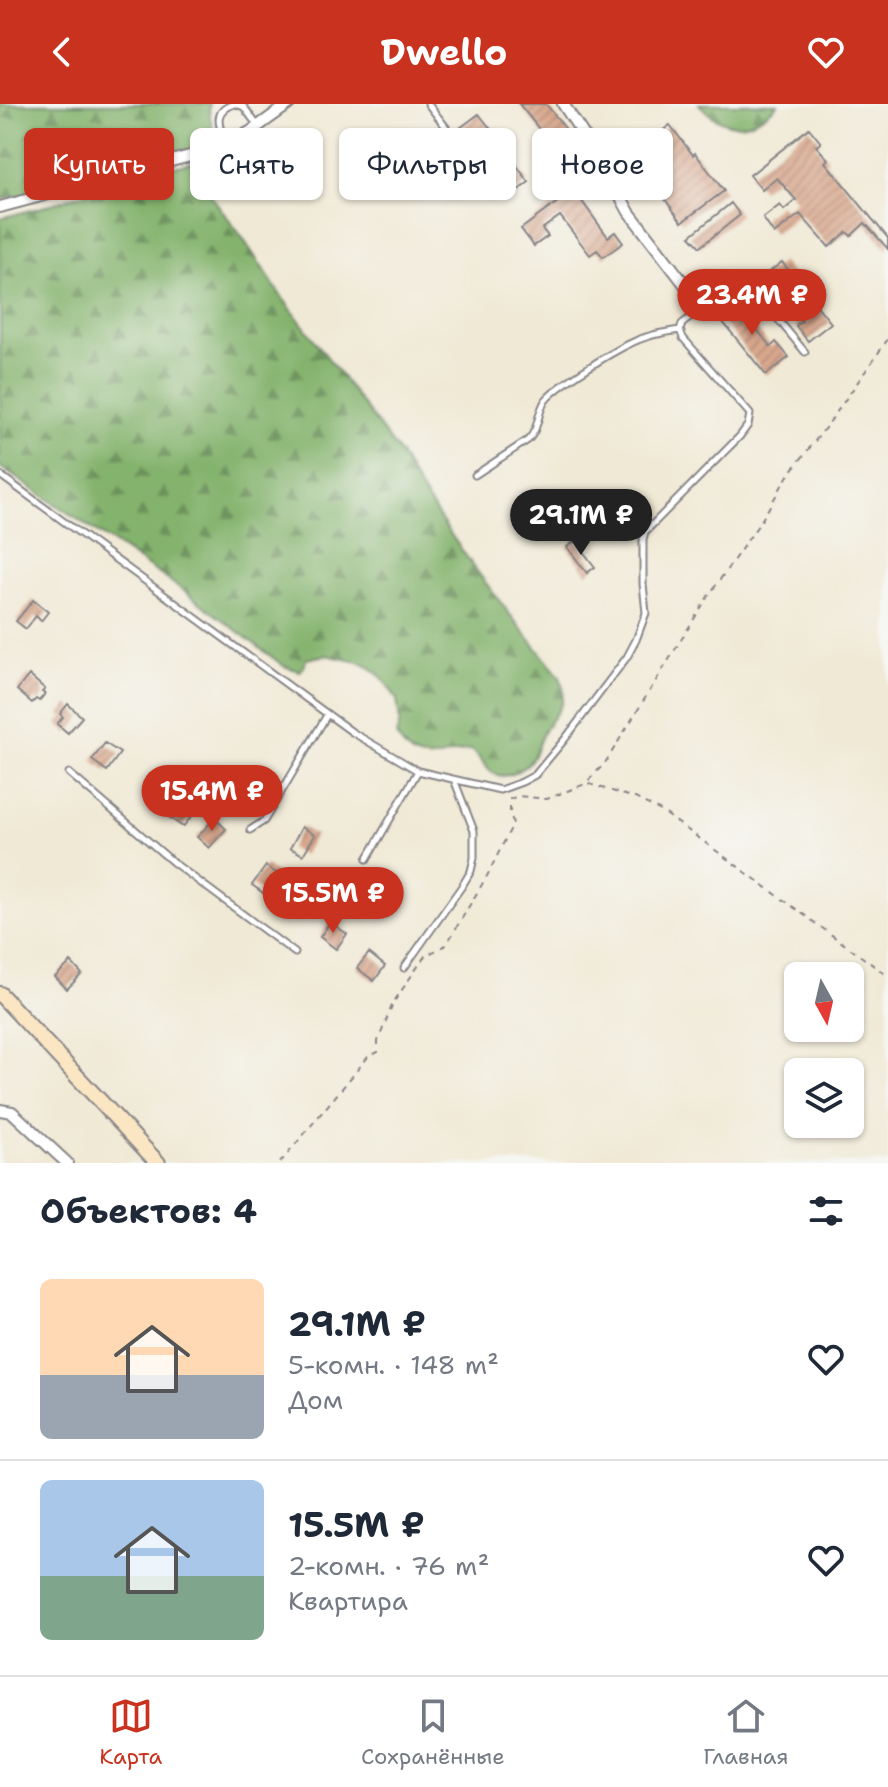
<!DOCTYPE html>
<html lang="ru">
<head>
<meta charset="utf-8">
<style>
	:root { --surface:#fff; --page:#f2f2f3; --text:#1f2937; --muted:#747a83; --line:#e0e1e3; --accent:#c8321e }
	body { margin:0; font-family:"Shantell Sans",sans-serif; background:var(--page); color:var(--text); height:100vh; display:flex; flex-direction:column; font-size:30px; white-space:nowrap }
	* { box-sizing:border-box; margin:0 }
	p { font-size:26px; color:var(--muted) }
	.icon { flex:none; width:44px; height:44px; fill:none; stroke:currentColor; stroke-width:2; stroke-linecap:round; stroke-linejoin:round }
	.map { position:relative; height:1059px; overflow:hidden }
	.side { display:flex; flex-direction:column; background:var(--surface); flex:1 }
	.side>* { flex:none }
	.banner { position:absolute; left:24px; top:24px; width:840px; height:72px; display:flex; gap:16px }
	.needle { width:52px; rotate:172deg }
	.fabs { position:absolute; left:784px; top:858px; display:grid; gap:16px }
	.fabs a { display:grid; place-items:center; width:80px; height:80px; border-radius:12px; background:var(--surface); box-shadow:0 2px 6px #0004; font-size:40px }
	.price { position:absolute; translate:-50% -68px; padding:0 18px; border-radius:28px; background:var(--accent); color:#fff; font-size:26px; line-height:52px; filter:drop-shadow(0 2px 4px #0008) }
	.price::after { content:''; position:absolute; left:50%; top:48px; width:24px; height:18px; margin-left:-12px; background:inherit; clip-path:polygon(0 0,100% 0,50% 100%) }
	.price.current { background:#222; color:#fff }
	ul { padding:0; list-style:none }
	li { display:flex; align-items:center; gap:24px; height:200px; padding:0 40px }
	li+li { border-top:2px solid var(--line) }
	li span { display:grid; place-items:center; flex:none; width:224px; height:160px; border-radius:12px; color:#555 }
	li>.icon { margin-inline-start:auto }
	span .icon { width:96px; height:96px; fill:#fffc; stroke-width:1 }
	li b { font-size:34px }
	h2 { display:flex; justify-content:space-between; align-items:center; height:96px; padding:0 40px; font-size:34px }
	.chip { padding:0 28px; border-radius:12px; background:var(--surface); box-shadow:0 2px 6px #0004; font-size:28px; line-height:72px }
	.chip.current { background:var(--accent); color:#fff }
	header { display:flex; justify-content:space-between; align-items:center; height:104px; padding:0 40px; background:var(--accent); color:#fff; font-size:36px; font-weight:700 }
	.tabs { display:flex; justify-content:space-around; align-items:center; height:112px; border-top:2px solid var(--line); background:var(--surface); font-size:22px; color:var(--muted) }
	.tabs a { display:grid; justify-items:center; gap:4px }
	.tabs .current { color:var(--accent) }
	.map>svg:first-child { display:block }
	.forest { fill:url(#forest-firs); stroke:#536a54; stroke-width:2 }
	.building { fill:url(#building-hatch) }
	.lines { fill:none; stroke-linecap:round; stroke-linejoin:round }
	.service-casing { stroke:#898688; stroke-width:9 }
	.minor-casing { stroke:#898688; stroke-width:14 }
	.secondary-casing { stroke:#898688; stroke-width:18 }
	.path { stroke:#898688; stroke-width:2; stroke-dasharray:6 6; stroke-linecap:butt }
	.service { stroke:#fff; stroke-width:5 }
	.minor { stroke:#fff; stroke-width:10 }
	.secondary { stroke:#fbe6c4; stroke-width:14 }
</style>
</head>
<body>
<header><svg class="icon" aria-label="back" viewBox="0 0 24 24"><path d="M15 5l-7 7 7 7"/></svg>Dwello<svg class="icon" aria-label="heart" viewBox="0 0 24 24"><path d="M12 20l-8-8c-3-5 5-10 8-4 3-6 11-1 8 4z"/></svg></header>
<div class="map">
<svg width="888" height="1059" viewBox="0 0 888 1059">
	<defs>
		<pattern id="forest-firs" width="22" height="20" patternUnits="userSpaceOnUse" patternTransform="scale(2)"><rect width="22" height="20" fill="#84b36d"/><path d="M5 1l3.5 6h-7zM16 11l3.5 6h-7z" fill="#6c915b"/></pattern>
		<pattern id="building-hatch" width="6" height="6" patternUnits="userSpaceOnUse" patternTransform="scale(2)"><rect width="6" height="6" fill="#d8a78d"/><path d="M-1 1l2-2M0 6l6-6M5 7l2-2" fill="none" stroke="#b98f7b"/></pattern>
	</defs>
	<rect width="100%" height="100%" fill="#f6f6f2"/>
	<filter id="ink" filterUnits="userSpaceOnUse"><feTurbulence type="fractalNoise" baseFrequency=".0125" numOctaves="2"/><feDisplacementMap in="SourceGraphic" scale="16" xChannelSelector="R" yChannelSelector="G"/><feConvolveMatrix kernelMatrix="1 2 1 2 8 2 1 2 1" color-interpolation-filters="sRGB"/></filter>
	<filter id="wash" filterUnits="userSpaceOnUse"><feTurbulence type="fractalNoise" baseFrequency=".006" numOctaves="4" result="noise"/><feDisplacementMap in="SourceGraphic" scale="32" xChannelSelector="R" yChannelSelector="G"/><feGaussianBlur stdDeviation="1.8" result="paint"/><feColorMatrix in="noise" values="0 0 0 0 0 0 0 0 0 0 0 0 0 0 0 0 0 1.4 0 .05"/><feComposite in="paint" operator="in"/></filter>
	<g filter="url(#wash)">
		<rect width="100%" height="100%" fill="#f0e9d5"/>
		<path class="forest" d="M 0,0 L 210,0 C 206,19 222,26 205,44 L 95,75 L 0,96 Z
			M 699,0 L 778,0 C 751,26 725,29 699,0 Z
			M 211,53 L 218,54 L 216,58 L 202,68 L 201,76 L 207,86 L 242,133 L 279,189 L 400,350 C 411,372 425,392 439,413 C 476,469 518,521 560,573 C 563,581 565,588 562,597 C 560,607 551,615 546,623 C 534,644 539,656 516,668 C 510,671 504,673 498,671 C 485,668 482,653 471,646 C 439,650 417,669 396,631 L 400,618 L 397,595 L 382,574 L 371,564 L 359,558 L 326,551 L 306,555 L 303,564 L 300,567 L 284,562 L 180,484 L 0,363 L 0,114 L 39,104 L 123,77 Z"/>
		<g id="blocks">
			<path class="building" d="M 519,0 L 546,0 L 572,33 L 556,46 Z
				M 479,10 L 497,33 L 478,48 L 460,24 Z
				M 670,21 L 693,51 L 695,49 L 724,87 L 682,118 L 650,75 L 647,78 L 628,53 Z
				M 809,24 L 821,39 L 816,42 L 828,55 L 825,58 L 888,134 L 888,145 L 865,119 L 851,132 L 847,128 L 829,143 L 800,110 L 774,130 L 763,114 L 780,101 L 784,106 L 796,96 L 777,74 L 762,86 L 750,71 Z
				M 506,48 L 529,78 L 512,91 L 490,61 Z
				M 594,71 L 602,81 L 581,96 L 608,133 L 615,128 L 623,139 L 603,153 L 597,146 L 590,151 L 560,112 L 542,125 L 548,132 L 534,142 L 521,125 Z
				M 731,99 L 740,111 L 700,143 L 690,132 Z
				M 782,158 L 831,219 L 808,237 L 796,222 L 802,217 L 776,185 L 769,191 L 758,177 Z
				M 741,192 L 752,206 L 745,211 L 771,243 L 776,238 L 789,253 L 766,271 L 717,211 Z
				M 575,437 L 595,463 L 587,469 L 567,443 Z
				M 33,496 L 48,508 L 41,517 L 36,512 L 26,525 L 16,517 Z
				M 29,571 L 45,585 L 42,588 L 45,590 L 39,597 L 36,595 L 32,599 L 17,586 Z
				M 68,600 L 82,613 L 68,629 L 57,620 L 63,613 L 60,610 Z
				M 105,639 L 120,649 L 107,667 L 92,656 Z
				M 181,698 L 195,708 L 183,723 L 170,714 Z
				M 215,714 L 226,725 L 209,744 L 197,733 Z
				M 302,723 L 315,731 L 303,751 L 290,744 Z
				M 266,762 L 283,774 L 269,793 L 252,781 Z
				M 296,782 L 311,795 L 296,814 L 280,800 Z
				M 330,818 L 347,830 L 336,845 L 320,833 Z
				M 369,849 L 385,862 L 374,877 L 357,864 Z
				M 71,858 L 82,870 L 67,885 L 55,873 Z"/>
		</g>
	</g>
	<g filter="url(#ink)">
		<use href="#blocks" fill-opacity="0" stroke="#898688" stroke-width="2"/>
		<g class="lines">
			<g class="service-casing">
				<path id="service" d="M 236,0 L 244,3 L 257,21
					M 428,0 L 459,40
					M 225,41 C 220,23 211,7 234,0
					M 0,371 L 352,628 L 418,667 L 500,686 L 522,678 L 535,671 L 565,635 L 627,553 L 636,536 L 646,509 L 643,480 L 643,435 L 645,428 L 740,332 L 748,321 L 750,310 L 683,234 L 680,226 L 682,220 L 737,177 L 744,177 L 749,180 L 805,248
					M 475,371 L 528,336 C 539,325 537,310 545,297 C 557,281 618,244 638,236 C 651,230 666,228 680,226
					M 69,669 L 174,759 L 295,849
					M 250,726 L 264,717 L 327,611
					M 367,755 L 418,667
					M 404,864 L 462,782 L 471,767 L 474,754 L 474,727 L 455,678"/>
			</g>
			<g class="minor-casing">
				<path id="minor" d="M 563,0 L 601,57 L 629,108 L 703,204
					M 0,103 L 216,45 L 250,28 L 289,0
					M 0,1006 L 12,1008 L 67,1059"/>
			</g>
			<g class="secondary-casing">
				<path id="secondary" d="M 0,890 L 158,1059"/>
			</g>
			<path class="path" d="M 888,235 L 829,319 L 787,373 L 761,417 L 707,494 L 605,659 L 586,679 L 635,694 L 663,708 L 888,872
				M 280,1059 L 368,953 L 378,948 L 378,937 L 393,899 L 425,852 L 446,841 L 487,772 L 513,720 L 510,707 L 510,695 L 518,692 L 547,695 L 585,680"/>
			<use href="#service" class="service"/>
			<use href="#minor" class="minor"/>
			<use href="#secondary" class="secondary"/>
		</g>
	</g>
</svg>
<div class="fabs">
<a><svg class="needle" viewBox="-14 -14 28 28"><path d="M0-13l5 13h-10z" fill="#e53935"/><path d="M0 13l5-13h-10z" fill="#747a83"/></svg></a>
<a><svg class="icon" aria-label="layers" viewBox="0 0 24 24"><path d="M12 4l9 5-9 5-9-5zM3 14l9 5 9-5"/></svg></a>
</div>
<b class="price" style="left:752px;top:233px">23.4M ₽</b>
<b class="price current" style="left:581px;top:453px">29.1M ₽</b>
<b class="price" style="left:212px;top:729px">15.4M ₽</b>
<b class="price" style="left:333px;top:831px">15.5M ₽</b>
<div class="banner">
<a class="chip current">Купить</a>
<a class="chip">Снять</a>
<a class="chip">Фильтры</a>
<a class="chip">Новое</a>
</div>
</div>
<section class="side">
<h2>Объектов: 4<svg class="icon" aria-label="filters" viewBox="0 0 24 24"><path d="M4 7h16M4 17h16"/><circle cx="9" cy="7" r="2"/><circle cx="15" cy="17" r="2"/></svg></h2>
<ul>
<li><span style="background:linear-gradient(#ffd9b3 60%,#9aa5b1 0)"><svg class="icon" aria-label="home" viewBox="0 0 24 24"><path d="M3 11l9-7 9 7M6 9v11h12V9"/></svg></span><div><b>29.1M ₽</b><p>5-комн. · 148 m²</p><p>Дом</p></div><svg class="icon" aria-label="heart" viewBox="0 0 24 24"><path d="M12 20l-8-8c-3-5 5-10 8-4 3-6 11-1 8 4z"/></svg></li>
<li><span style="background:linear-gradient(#a9c7e8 60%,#7fa58c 0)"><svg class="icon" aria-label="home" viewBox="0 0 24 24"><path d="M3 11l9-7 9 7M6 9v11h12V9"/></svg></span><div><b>15.5M ₽</b><p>2-комн. · 76 m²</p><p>Квартира</p></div><svg class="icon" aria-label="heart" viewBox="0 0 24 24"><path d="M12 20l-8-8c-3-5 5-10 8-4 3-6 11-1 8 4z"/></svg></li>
</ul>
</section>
<nav class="tabs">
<a class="current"><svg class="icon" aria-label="map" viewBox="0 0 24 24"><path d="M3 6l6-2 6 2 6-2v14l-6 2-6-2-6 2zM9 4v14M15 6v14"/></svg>Карта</a>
<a><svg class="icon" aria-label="saved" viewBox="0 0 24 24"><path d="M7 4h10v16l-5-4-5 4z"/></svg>Сохранённые</a>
<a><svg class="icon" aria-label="home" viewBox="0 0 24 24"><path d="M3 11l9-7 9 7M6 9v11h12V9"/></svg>Главная</a>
</nav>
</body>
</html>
